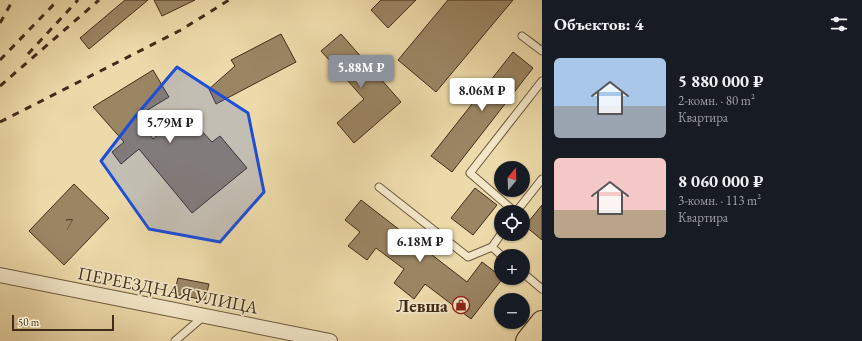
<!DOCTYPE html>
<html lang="ru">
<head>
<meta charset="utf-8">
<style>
	:root { --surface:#171b24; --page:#20242c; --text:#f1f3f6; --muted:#9ea1a6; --accent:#8c9099 }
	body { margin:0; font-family:"EB Garamond",serif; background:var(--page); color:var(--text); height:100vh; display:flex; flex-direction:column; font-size:15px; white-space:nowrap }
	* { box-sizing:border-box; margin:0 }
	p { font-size:13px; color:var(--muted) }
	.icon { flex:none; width:22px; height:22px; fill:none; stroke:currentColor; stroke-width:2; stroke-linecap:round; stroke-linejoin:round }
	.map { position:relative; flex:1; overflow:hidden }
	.details { display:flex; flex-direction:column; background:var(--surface); width:320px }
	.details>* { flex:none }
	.needle { width:26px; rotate:19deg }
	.controls { position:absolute; left:494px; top:161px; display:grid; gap:8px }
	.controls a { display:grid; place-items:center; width:36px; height:36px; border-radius:50%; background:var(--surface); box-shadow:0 1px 3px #0004; font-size:20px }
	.scale { position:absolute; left:12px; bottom:10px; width:102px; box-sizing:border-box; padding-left:4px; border:2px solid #422c18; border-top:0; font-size:11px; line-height:14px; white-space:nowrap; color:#422c18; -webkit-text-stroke:3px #f3e7c8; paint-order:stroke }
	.price { position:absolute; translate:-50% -34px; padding:0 9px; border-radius:4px; background:#fff; color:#222; font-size:13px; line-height:26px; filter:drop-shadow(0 1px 2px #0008) }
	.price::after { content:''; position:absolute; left:50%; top:24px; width:12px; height:9px; margin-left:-6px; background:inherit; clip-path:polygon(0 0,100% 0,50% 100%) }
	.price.on { background:var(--accent); color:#fff }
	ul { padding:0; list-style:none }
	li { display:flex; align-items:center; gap:12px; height:100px; padding:0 12px }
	li span { display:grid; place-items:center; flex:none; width:112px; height:80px; border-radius:6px; color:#555 }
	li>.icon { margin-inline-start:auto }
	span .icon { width:48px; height:48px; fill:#fffc; stroke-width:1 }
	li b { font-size:17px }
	h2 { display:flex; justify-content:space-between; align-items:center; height:48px; padding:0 12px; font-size:17px }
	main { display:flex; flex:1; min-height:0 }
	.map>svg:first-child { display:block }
	.building { fill:#9b8664; stroke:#422c18 }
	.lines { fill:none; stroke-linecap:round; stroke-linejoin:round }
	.lane-casing { stroke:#6d583c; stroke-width:9 }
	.street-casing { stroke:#6d583c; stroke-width:16 }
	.primary-casing { stroke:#422c18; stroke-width:24 }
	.lane { stroke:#f3e7c8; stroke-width:7 }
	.street { stroke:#f3e7c8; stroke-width:14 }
	.primary { stroke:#eddaaa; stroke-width:22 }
	.rail { stroke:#422c18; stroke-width:3; stroke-dasharray:7 7; stroke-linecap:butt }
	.marked { fill:#1d4ed8; fill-opacity:0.2; stroke:#1d4ed8; stroke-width:3; stroke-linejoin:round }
	.labels { text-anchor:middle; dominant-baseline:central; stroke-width:3.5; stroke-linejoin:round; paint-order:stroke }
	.number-label { font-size:16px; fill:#58422b }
	.street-label { font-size:18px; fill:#422c18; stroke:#f3e7c8 }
	.poi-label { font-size:18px; font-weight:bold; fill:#422c18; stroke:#f3e7c8; text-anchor:end }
</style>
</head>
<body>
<main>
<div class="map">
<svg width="542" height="341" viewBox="0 0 542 341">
	<rect width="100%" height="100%" fill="#eddaaa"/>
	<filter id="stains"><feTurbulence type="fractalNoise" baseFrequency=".005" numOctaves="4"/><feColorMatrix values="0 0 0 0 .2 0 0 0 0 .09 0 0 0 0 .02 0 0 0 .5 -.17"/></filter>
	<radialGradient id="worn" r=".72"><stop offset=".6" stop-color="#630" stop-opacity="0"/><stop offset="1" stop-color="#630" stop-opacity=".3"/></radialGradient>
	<path class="building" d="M 125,0 L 148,0 L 89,49 L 80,38 Z
		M 154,0 L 195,0 L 162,16 Z
		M 381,0 L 416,0 L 388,28 L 371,10 Z
		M 448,0 L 513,0 L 436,92 L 398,60 Z
		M 281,34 L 296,62 L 216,104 L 209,89 L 235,66 L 231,60 Z
		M 341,34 L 401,102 L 354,143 L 337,123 L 364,99 L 321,51 Z
		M 513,52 L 533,68 L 452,172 L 431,156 Z
		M 153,70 L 169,97 L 136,117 L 153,139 L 184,112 L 212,142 L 220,136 L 247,168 L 192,213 L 139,149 L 121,164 L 112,152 L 124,142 L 93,107 Z
		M 74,184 L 109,218 L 64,265 L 29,231 Z
		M 475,188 L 497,205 L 473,235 L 451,218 Z
		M 361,200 L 467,282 L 482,262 L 503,278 L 471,319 L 425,284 L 414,299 L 394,283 L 404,269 L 376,248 L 367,260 L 348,246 L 360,232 L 345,220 Z
		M 542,205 L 542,240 L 525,226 Z
		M 178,278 L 209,284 L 205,300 L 174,294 Z"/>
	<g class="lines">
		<g class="lane-casing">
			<path id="lane" d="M 522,36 L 542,51
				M 379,187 L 468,257 L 492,247 L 502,256
				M 515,212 L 470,173 L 542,81
				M 516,212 L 542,179
				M 492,247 L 501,234
				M 523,273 L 542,289
				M 175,341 L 204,316"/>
		</g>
		<g class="street-casing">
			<path id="street" d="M 0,275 L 330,341"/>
		</g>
		<g class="primary-casing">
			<path id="primary" d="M 527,341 L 542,322"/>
		</g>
		<use href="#lane" class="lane"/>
		<use href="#street" class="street"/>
		<use href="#primary" class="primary"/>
		<path class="rail" d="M 0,23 L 13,0
			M 28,54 L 78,0
			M 0,60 L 58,0
			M 0,86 L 99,0
			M 0,122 L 181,30 L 229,0"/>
	</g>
	<path class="marked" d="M 177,67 L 248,113 L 264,192 L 220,242 L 149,229 L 101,161 L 134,118 Z"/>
	<defs>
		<g id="shop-ring" transform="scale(0.9)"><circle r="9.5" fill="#f3e7c8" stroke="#8f2418" stroke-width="1.5"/><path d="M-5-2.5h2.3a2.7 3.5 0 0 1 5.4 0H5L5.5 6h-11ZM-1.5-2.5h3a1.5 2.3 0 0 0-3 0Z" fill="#8f2418"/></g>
	</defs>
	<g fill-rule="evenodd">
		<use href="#shop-ring" x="461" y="305"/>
	</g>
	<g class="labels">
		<g class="number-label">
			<text x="69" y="224">7</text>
		</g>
		<g class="street-label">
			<text transform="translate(168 290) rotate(11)">ПЕРЕЕЗДНАЯ УЛИЦА</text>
		</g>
		<g class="poi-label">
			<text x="448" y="305">Левша</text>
		</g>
	</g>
	<rect width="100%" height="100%" filter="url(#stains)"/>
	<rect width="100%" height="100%" fill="url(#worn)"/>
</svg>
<div class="controls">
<a><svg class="needle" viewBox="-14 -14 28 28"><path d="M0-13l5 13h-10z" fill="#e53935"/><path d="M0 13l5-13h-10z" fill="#9ea1a6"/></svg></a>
<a><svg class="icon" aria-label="locate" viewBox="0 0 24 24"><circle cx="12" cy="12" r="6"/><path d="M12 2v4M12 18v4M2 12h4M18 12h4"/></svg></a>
<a>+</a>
<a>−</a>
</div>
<div class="scale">50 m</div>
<b class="price on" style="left:361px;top:89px">5.88M ₽</b>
<b class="price" style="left:482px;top:112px">8.06M ₽</b>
<b class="price" style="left:170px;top:144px">5.79M ₽</b>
<b class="price" style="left:420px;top:263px">6.18M ₽</b>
</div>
<section class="details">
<h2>Объектов: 4<svg class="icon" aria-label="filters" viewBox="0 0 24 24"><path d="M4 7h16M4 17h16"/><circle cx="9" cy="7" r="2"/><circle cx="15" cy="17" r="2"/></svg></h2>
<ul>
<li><span style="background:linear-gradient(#a9c7e8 60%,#9aa5b1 0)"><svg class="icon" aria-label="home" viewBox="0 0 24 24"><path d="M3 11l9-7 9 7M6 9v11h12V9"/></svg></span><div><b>5 880 000 ₽</b><p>2-комн. · 80 m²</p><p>Квартира</p></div></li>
<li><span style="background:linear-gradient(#f6c9c9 65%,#b9a48a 0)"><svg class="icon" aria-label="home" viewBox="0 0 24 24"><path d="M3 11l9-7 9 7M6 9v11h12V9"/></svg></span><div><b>8 060 000 ₽</b><p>3-комн. · 113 m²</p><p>Квартира</p></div></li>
</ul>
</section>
</main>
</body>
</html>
